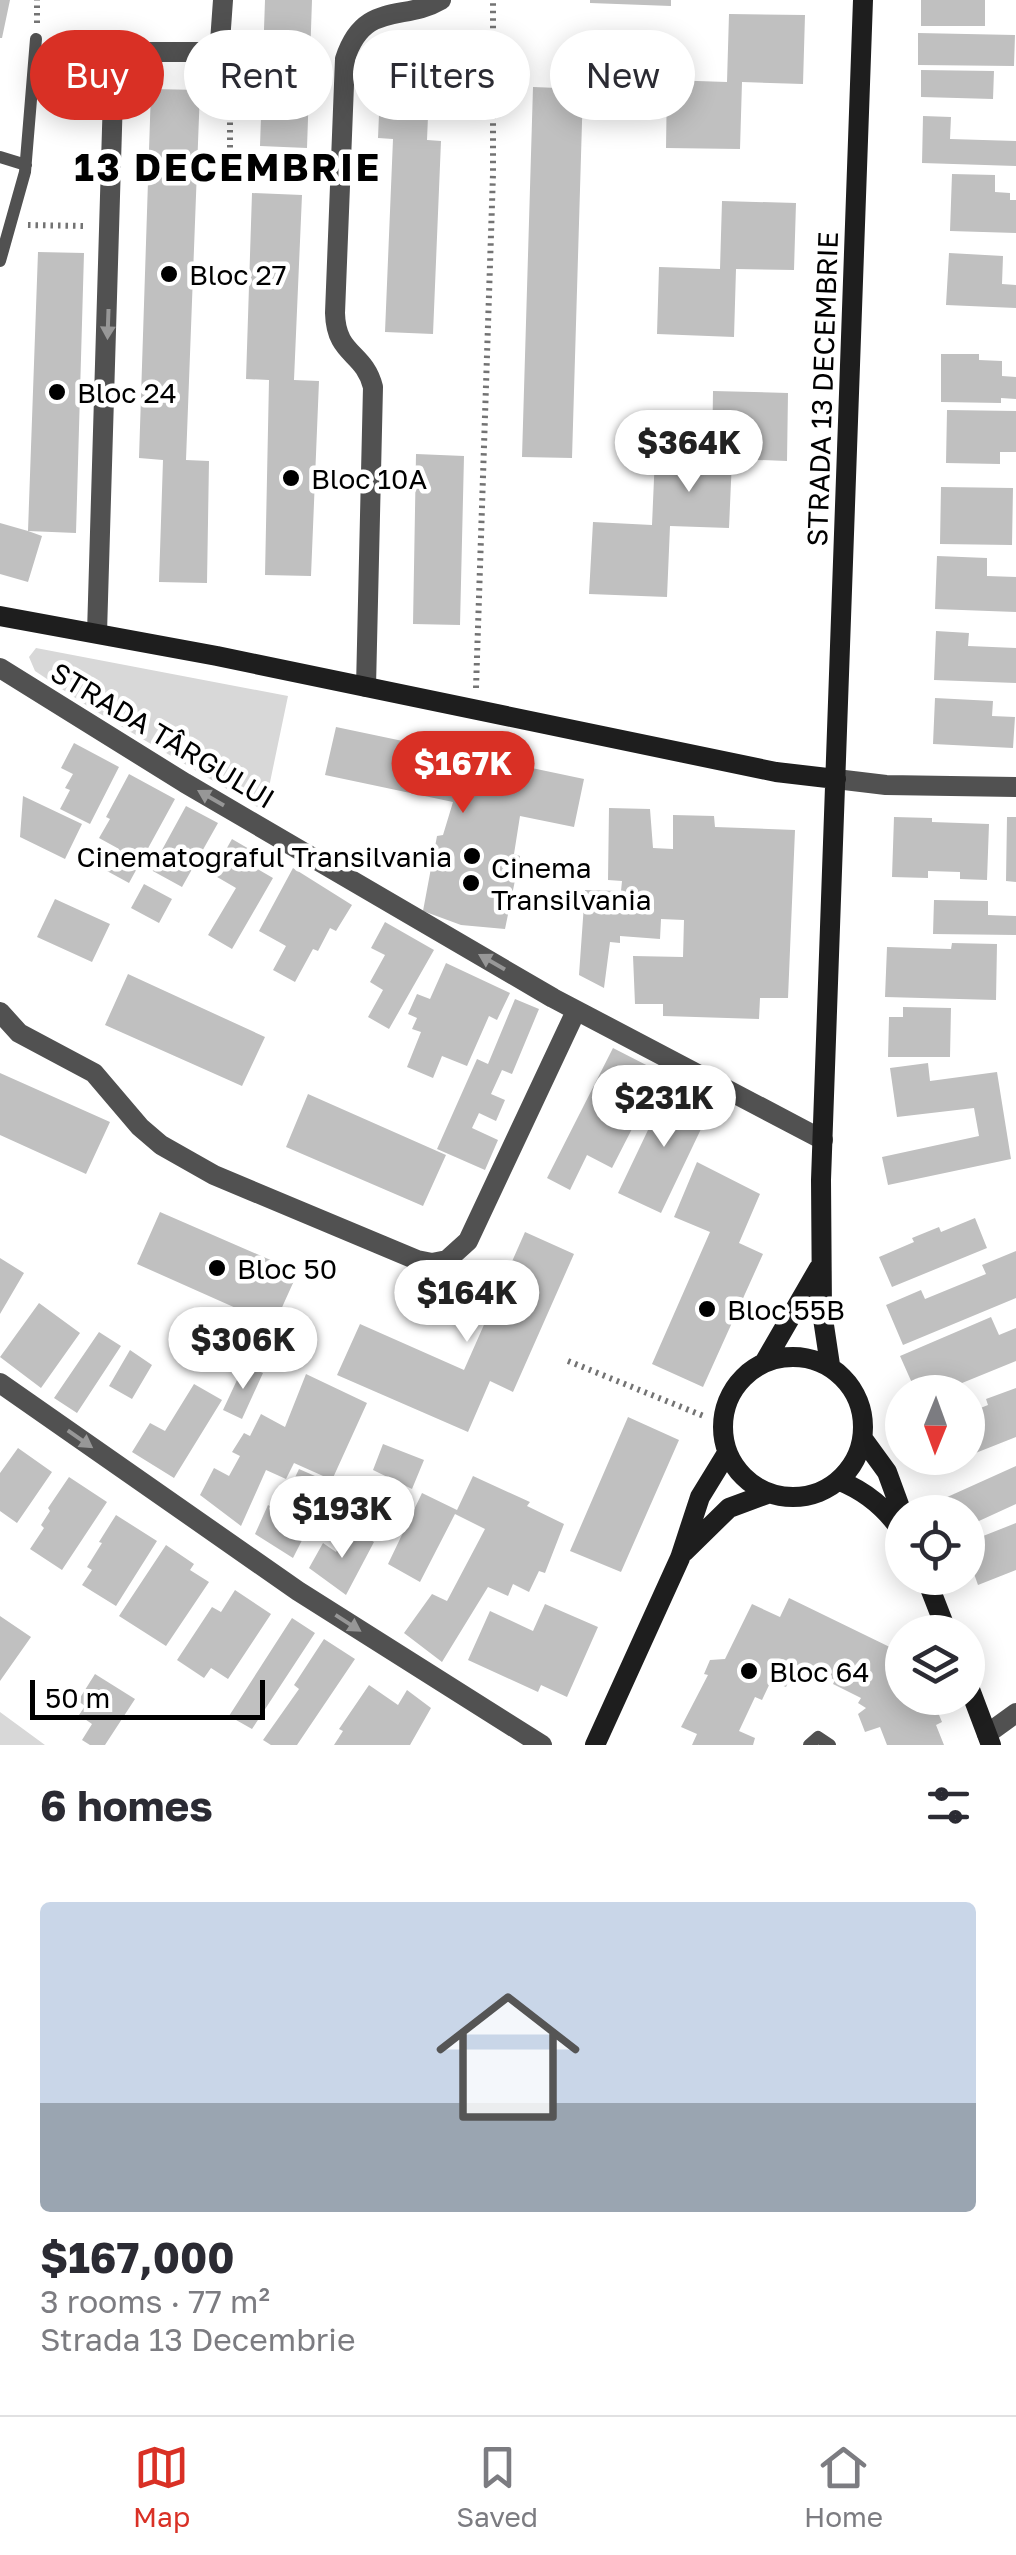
<!DOCTYPE html>
<html lang="en">
<head>
<meta charset="utf-8">
<style>
	:root { --surface:#fff; --page:#f2f2f3; --text:#2b2b33; --muted:#7c7c81; --line:#e1e1e2; --accent:#d93025 }
	body { margin:0; font-family:"Golos Text",sans-serif; background:var(--page); color:var(--text); height:100vh; display:flex; flex-direction:column; font-size:38px; white-space:nowrap }
	* { box-sizing:border-box; margin:0 }
	p { font-size:32px; color:var(--muted) }
	.icon { flex:none; width:55px; height:55px; fill:none; stroke:currentColor; stroke-width:2; stroke-linecap:round; stroke-linejoin:round }
	.map { position:relative; height:1745px; overflow:hidden }
	.panel { display:flex; flex-direction:column; background:var(--surface); flex:1 }
	.panel>* { flex:none }
	.banner { position:absolute; left:30px; top:30px; width:958px; height:90px; display:flex; gap:20px }
	.needle { width:65px; rotate:181deg }
	.tools { position:absolute; left:885px; top:1375px; display:grid; gap:20px }
	.tools a { display:grid; place-items:center; width:100px; height:100px; border-radius:50%; background:var(--surface); box-shadow:0 5px 25px #0003; font-size:50px }
	.scale { position:absolute; left:30px; bottom:25px; width:235px; box-sizing:border-box; padding-left:10px; border:5px solid #000; border-top:0; font-size:28px; line-height:35px; white-space:nowrap; color:#000; -webkit-text-stroke:8px #fff; paint-order:stroke }
	.price { position:absolute; translate:-50% -85px; padding:0 22px; border-radius:35px; background:#fff; color:#222; font-size:32px; line-height:65px; filter:drop-shadow(0 2px 5px #0008) }
	.price::after { content:''; position:absolute; left:50%; top:60px; width:30px; height:22px; margin-left:-15px; background:inherit; clip-path:polygon(0 0,100% 0,50% 100%) }
	.price.on { background:var(--accent); color:#fff }
	ul { padding:0; list-style:none }
	li { display:grid; align-content:center; gap:20px; height:530px; padding:0 40px }
	li span { display:grid; place-items:center; height:310px; border-radius:10px; color:#555 }
	li>.icon { margin-inline-start:auto }
	span .icon { width:180px; height:180px; fill:#fffc; stroke-width:1 }
	li b { font-size:42px }
	h2 { display:flex; justify-content:space-between; align-items:center; height:120px; padding:0 40px; font-size:42px }
	.pill { padding:0 35px; border-radius:45px; background:var(--surface); box-shadow:0 5px 25px #0003; font-size:35px; line-height:90px }
	.pill.on { background:var(--accent); color:#fff }
	.dock { display:flex; justify-content:space-around; align-items:center; height:140px; border-top:2px solid var(--line); background:var(--surface); font-size:28px; color:var(--muted) }
	.dock a { display:grid; justify-items:center; gap:5px }
	.dock .on { color:var(--accent) }
	.map>svg:first-child { display:block }
	.green { fill:#d8d8d8 }
	.building { fill:#c0c0c0 }
	.lines { fill:none; stroke-linecap:round; stroke-linejoin:round }
	.path { stroke:#737373; stroke-width:6; stroke-dasharray:2.5 5; stroke-linecap:butt }
	.lane { stroke:#515151; stroke-width:12 }
	.street { stroke:#515151; stroke-width:20 }
	.secondary { stroke:#1e1e1e; stroke-width:20 }
	.oneway { fill:#979797 }
	.poi-dot { fill:#000; stroke:#fff; stroke-width:4 }
	.labels { text-anchor:middle; dominant-baseline:central; stroke-width:9; stroke-linejoin:round; paint-order:stroke }
	.poi-label { font-size:28px; fill:#000; stroke:#fff; text-anchor:start }
	.street-label { font-size:28px; fill:#000; stroke:#fff }
	.district-label { font-size:38px; font-weight:bold; letter-spacing:2.5px; fill:#000; stroke:#fff }
</style>
</head>
<body>
<div class="map">
<svg width="1016" height="1745" viewBox="0 0 1016 1745">
	<rect width="100%" height="100%" fill="#fff"/>
	<path class="green" d="M 36,648 L 288,696 L 264,811 L 92,709 L 35,671 L 29,657 Z
		M 0,1712 L 45,1745 L 0,1745 Z"/>
	<path class="building" d="M 0,0 L 10,0 L 2,38 L 0,38 Z
		M 265,0 L 312,0 L 307,148 L 260,146 Z
		M 590,0 L 671,0 L 671,6 L 590,3 Z
		M 921,0 L 985,0 L 985,26 L 921,26 Z
		M 729,14 L 805,15 L 803,84 L 742,82 L 740,149 L 666,148 L 667,80 L 727,82 Z
		M 918,33 L 1015,35 L 1014,66 L 918,65 Z
		M 382,43 L 431,45 L 427,140 L 441,141 L 433,334 L 385,332 L 393,139 L 378,138 Z
		M 921,70 L 994,71 L 993,99 L 921,97 Z
		M 533,87 L 583,89 L 572,458 L 522,457 Z
		M 151,89 L 200,90 L 186,460 L 209,461 L 207,583 L 159,582 L 163,460 L 139,458 Z
		M 923,116 L 951,117 L 950,139 L 1016,141 L 1016,166 L 922,163 Z
		M 952,174 L 995,175 L 995,192 L 1010,193 L 1010,200 L 1016,200 L 1016,233 L 950,231 Z
		M 252,193 L 302,195 L 294,380 L 319,381 L 311,576 L 265,575 L 269,380 L 246,379 Z
		M 722,201 L 796,203 L 794,270 L 736,269 L 734,337 L 657,334 L 659,267 L 720,269 Z
		M 38,252 L 84,253 L 76,533 L 28,531 L 42,536 L 28,582 L 0,574 L 0,523 L 28,531 Z
		M 949,253 L 1003,256 L 1002,284 L 1016,285 L 1016,308 L 946,305 Z
		M 941,354 L 979,354 L 979,360 L 1002,361 L 1002,376 L 1016,377 L 1016,399 L 1001,398 L 1001,403 L 941,402 Z
		M 713,391 L 788,393 L 787,461 L 732,459 L 729,528 L 670,526 L 667,597 L 589,594 L 593,522 L 652,525 L 655,456 L 712,458 Z
		M 947,410 L 1016,411 L 1016,452 L 1000,452 L 1000,464 L 946,463 Z
		M 416,454 L 464,456 L 460,625 L 413,624 Z
		M 941,487 L 1013,488 L 1012,545 L 940,544 Z
		M 937,556 L 987,558 L 987,576 L 1016,577 L 1016,612 L 935,609 Z
		M 936,631 L 969,633 L 968,646 L 1016,648 L 1016,683 L 934,680 Z
		M 935,698 L 993,701 L 992,716 L 1015,717 L 1013,748 L 933,744 Z
		M 336,727 L 584,779 L 574,827 L 520,816 L 514,854 L 520,856 L 505,929 L 461,925 L 423,911 L 437,836 L 443,835 L 453,802 L 325,775 Z
		M 74,743 L 119,767 L 90,824 L 60,809 L 70,790 L 65,788 L 73,774 L 61,768 Z
		M 129,774 L 175,799 L 129,883 L 107,871 L 119,849 L 99,838 L 110,819 L 106,817 Z
		M 23,796 L 82,824 L 65,859 L 20,837 Z
		M 186,806 L 218,823 L 182,887 L 151,870 Z
		M 609,808 L 650,809 L 653,848 L 673,849 L 673,815 L 714,816 L 715,827 L 795,830 L 788,998 L 760,998 L 759,1019 L 663,1016 L 663,1004 L 635,1004 L 633,956 L 683,957 L 684,920 L 661,919 L 660,939 L 620,936 L 620,943 L 610,942 L 604,988 L 579,975 L 585,890 L 621,891 L 622,881 L 608,880 Z
		M 894,817 L 932,818 L 932,822 L 989,824 L 987,880 L 960,879 L 960,872 L 928,871 L 928,878 L 892,877 Z
		M 1007,817 L 1016,817 L 1016,882 L 1006,881 Z
		M 232,839 L 256,853 L 249,864 L 273,878 L 232,949 L 208,935 L 236,888 L 212,874 Z
		M 293,868 L 352,905 L 336,931 L 330,928 L 318,951 L 313,949 L 295,982 L 273,970 L 286,946 L 259,931 Z
		M 144,884 L 172,899 L 159,923 L 131,908 Z
		M 55,899 L 110,924 L 92,962 L 37,937 Z
		M 934,900 L 988,901 L 988,915 L 1016,916 L 1016,935 L 933,934 Z
		M 385,922 L 434,950 L 389,1029 L 368,1017 L 383,990 L 370,982 L 385,955 L 371,948 Z
		M 952,943 L 997,944 L 996,1000 L 885,997 L 887,947 L 951,949 Z
		M 446,963 L 510,993 L 497,1020 L 489,1016 L 467,1066 L 442,1056 L 433,1078 L 407,1067 L 421,1032 L 412,1029 L 417,1018 L 408,1014 L 417,994 L 430,999 Z
		M 128,974 L 265,1037 L 242,1086 L 105,1025 Z
		M 515,999 L 539,1009 L 512,1074 L 502,1070 L 491,1094 L 505,1100 L 496,1121 L 479,1113 L 472,1128 L 498,1140 L 485,1170 L 437,1149 L 477,1059 L 488,1064 Z
		M 903,1007 L 951,1008 L 950,1057 L 888,1057 L 889,1017 L 903,1017 Z
		M 613,1048 L 656,1070 L 652,1077 L 657,1080 L 612,1168 L 587,1155 L 570,1190 L 547,1178 Z
		M 928,1063 L 930,1081 L 997,1072 L 1011,1159 L 888,1185 L 882,1157 L 979,1136 L 974,1108 L 897,1117 L 890,1068 Z
		M 0,1073 L 110,1122 L 86,1174 L 0,1135 Z
		M 668,1088 L 711,1108 L 661,1213 L 618,1193 Z
		M 308,1094 L 446,1155 L 423,1206 L 286,1147 Z
		M 697,1162 L 760,1194 L 739,1243 L 763,1254 L 703,1387 L 652,1364 L 710,1232 L 674,1217 Z
		M 160,1212 L 298,1272 L 274,1325 L 137,1264 Z
		M 975,1218 L 987,1248 L 892,1287 L 879,1257 L 914,1242 L 912,1238 L 939,1227 L 941,1232 Z
		M 525,1232 L 574,1254 L 513,1392 L 490,1381 L 468,1432 L 337,1375 L 360,1324 L 464,1370 Z
		M 1016,1251 L 1016,1298 L 903,1345 L 886,1305 L 921,1290 L 925,1299 L 986,1274 L 982,1265 Z
		M 0,1258 L 24,1273 L 0,1314 Z
		M 39,1303 L 80,1333 L 41,1388 L 0,1357 Z
		M 991,1317 L 999,1335 L 1016,1328 L 1016,1361 L 940,1392 L 916,1392 L 900,1356 Z
		M 99,1332 L 121,1346 L 77,1413 L 54,1398 Z
		M 130,1350 L 152,1365 L 132,1399 L 109,1386 Z
		M 244,1365 L 263,1373 L 242,1419 L 223,1410 Z
		M 306,1374 L 367,1403 L 332,1480 L 294,1463 L 286,1479 L 266,1470 L 241,1526 L 200,1495 L 214,1468 L 229,1476 L 240,1456 L 232,1452 L 244,1433 L 250,1436 L 261,1414 L 285,1427 Z
		M 194,1384 L 222,1400 L 174,1478 L 132,1452 L 150,1423 L 165,1431 Z
		M 1016,1388 L 1016,1437 L 968,1456 L 968,1413 L 988,1405 L 986,1399 Z
		M 628,1417 L 679,1440 L 621,1572 L 570,1551 Z
		M 383,1444 L 424,1460 L 412,1489 L 373,1470 Z
		M 18,1448 L 52,1472 L 17,1523 L 0,1511 L 0,1473 Z
		M 931,1458 L 964,1458 L 935,1469 Z
		M 1016,1466 L 1016,1504 L 968,1526 L 968,1512 L 951,1512 L 945,1498 Z
		M 299,1469 L 331,1483 L 293,1558 L 255,1534 L 268,1505 L 279,1511 Z
		M 473,1476 L 530,1502 L 527,1506 L 564,1524 L 545,1573 L 539,1571 L 529,1592 L 513,1584 L 508,1596 L 488,1587 L 442,1662 L 404,1633 L 432,1594 L 447,1601 L 485,1529 L 455,1514 L 420,1582 L 388,1564 L 422,1493 L 457,1510 Z
		M 69,1477 L 107,1502 L 62,1570 L 30,1549 L 44,1528 L 41,1525 L 50,1511 L 48,1508 Z
		M 116,1515 L 157,1541 L 116,1606 L 82,1585 L 92,1570 L 87,1567 L 102,1543 L 99,1542 Z
		M 1016,1523 L 1016,1570 L 978,1585 L 968,1557 L 968,1542 Z
		M 349,1528 L 374,1542 L 346,1595 L 309,1568 L 323,1543 L 336,1552 Z
		M 166,1545 L 194,1564 L 190,1570 L 209,1582 L 166,1646 L 119,1616 Z
		M 235,1590 L 271,1614 L 228,1679 L 211,1668 L 204,1678 L 177,1660 L 212,1607 L 221,1612 Z
		M 789,1598 L 900,1652 L 892,1667 L 902,1672 L 902,1698 L 932,1698 L 942,1722 L 936,1725 L 944,1745 L 887,1745 L 880,1727 L 865,1732 L 858,1714 L 866,1708 L 858,1703 L 861,1698 L 833,1684 L 835,1680 L 812,1670 L 809,1678 L 793,1671 L 786,1687 L 771,1681 L 762,1700 L 755,1697 L 739,1731 L 755,1738 L 753,1745 L 692,1745 L 697,1734 L 681,1727 L 708,1675 L 704,1674 L 710,1660 L 725,1659 L 752,1604 L 780,1617 Z
		M 545,1604 L 598,1627 L 567,1697 L 541,1685 L 538,1692 L 468,1660 L 490,1611 L 533,1631 Z
		M 0,1616 L 31,1637 L 0,1681 Z
		M 292,1618 L 315,1633 L 252,1729 L 229,1716 Z
		M 324,1639 L 355,1659 L 297,1745 L 271,1745 L 263,1740 L 299,1689 L 294,1685 Z
		M 95,1674 L 135,1699 L 105,1745 L 90,1745 L 82,1740 L 92,1724 L 79,1715 L 85,1706 L 78,1701 Z
		M 369,1685 L 398,1705 L 407,1690 L 431,1708 L 410,1745 L 334,1745 L 343,1731 L 339,1729 Z"/>
	<g class="lines">
		<path class="path" d="M 37,23 L 37,0
			M 230,70 L 230,148 C 242,177 292,172 319,174
			M 28,225 L 86,226
			M 476,688 L 493,174 L 493,0
			M 568,1361 L 706,1417"/>
		<path class="lane" d="M 0,157 L 26,165
			M 0,261 L 25,172 L 36,39
			M 809,1745 L 818,1737 L 830,1745"/>
		<path class="street" d="M 97,633 L 114,62 L 116,56 L 125,52 L 212,52 L 220,42 L 223,0
			M 0,668 L 185,783 L 553,998 L 823,1140
			M 366,687 L 373,387 C 364,351 336,356 335,313 L 345,59 C 364,0 404,22 441,0
			M 836,779 L 886,785 L 1016,787
			M 0,1012 L 19,1033 L 94,1073 L 140,1127 L 161,1145 L 214,1175 L 417,1260 L 432,1263 L 447,1260 L 468,1241 L 576,1011
			M 0,1383 L 298,1591 L 542,1745
			M 987,1734 L 1016,1713"/>
		<path class="secondary" d="M 0,616 L 217,656 L 776,772 L 836,779
			M723 1427a70 70 0 1 1 140 0a70 70 0 1 1-140 0Z
			M 764,1363 L 819,1268
			M 830,1365 L 822,1312 L 821,1180 L 863,0
			M 863,1439 L 887,1472 L 902,1513
			M 840,1481 C 867,1492 886,1508 902,1532
			M 684,1552 L 729,1508 L 767,1494
			M 926,1578 L 947,1632
			M 968,1684 L 991,1745
			M 595,1745 L 680,1558 L 700,1497 L 727,1453"/>
	</g>
	<defs><path id="oneway-solid" d="M-6-.8H1V-3.2L6.5 0L1 3.2V.8H-6Z" transform="scale(2.5)"/></defs>
	<g class="oneway">
		<use href="#oneway-solid" transform="translate(108 324) rotate(92)"/>
		<use href="#oneway-solid" transform="translate(211 798) rotate(-150)"/>
		<use href="#oneway-solid" transform="translate(492 962) rotate(-150)"/>
		<use href="#oneway-solid" transform="translate(80 1439) rotate(35)"/>
		<use href="#oneway-solid" transform="translate(348 1623) rotate(33)"/>
	</g>
	<g class="poi-dot">
		<circle cx="169" cy="274" r="10"/>
		<circle cx="57" cy="392" r="10"/>
		<circle cx="291" cy="478" r="10"/>
		<circle cx="472" cy="856" r="10"/>
		<circle cx="471" cy="883" r="10"/>
		<circle cx="217" cy="1268" r="10"/>
		<circle cx="707" cy="1309" r="10"/>
		<circle cx="749" cy="1671" r="10"/>
	</g>
	<g class="labels">
		<g class="poi-label">
			<text x="189" y="274">Bloc 27</text>
			<text x="77" y="392">Bloc 24</text>
			<text x="311" y="478">Bloc 10A</text>
			<text x="452" y="856" text-anchor="end">Cinematograful Transilvania</text>
			<text x="491" y="867">Cinema<tspan x="491" dy="32">Transilvania</tspan></text>
			<text x="237" y="1268">Bloc 50</text>
			<text x="727" y="1309">Bloc 55B</text>
			<text x="769" y="1671">Bloc 64</text>
		</g>
		<g class="street-label">
			<text transform="translate(822 389) rotate(-88)">STRADA 13 DECEMBRIE</text>
			<text transform="translate(163 735) rotate(31)">STRADA TÂRGULUI</text>
		</g>
		<g class="district-label">
			<text x="228" y="166">13 DECEMBRIE</text>
		</g>
	</g>
</svg>
<div class="tools">
<a><svg class="needle" viewBox="-14 -14 28 28"><path d="M0-13l5 13h-10z" fill="#e53935"/><path d="M0 13l5-13h-10z" fill="#7c7c81"/></svg></a>
<a><svg class="icon" aria-label="locate" viewBox="0 0 24 24"><circle cx="12" cy="12" r="6"/><path d="M12 2v4M12 18v4M2 12h4M18 12h4"/></svg></a>
<a><svg class="icon" aria-label="layers" viewBox="0 0 24 24"><path d="M12 4l9 5-9 5-9-5zM3 14l9 5 9-5"/></svg></a>
</div>
<div class="scale">50 m</div>
<b class="price" style="left:689px;top:495px">$364K</b>
<b class="price on" style="left:463px;top:816px">$167K</b>
<b class="price" style="left:664px;top:1150px">$231K</b>
<b class="price" style="left:467px;top:1345px">$164K</b>
<b class="price" style="left:243px;top:1392px">$306K</b>
<b class="price" style="left:342px;top:1561px">$193K</b>
<div class="banner">
<a class="pill on">Buy</a>
<a class="pill">Rent</a>
<a class="pill">Filters</a>
<a class="pill">New</a>
</div>
</div>
<section class="panel">
<h2>6 homes<svg class="icon" aria-label="filters" viewBox="0 0 24 24"><path d="M4 7h16M4 17h16"/><circle cx="9" cy="7" r="2"/><circle cx="15" cy="17" r="2"/></svg></h2>
<ul>
<li><span style="background:linear-gradient(#c9d6e8 65%,#9aa5b1 0)"><svg class="icon" aria-label="home" viewBox="0 0 24 24"><path d="M3 11l9-7 9 7M6 9v11h12V9"/></svg></span><div><b>$167,000</b><p>3 rooms · 77 m²</p><p>Strada 13 Decembrie</p></div></li>
</ul>
</section>
<nav class="dock">
<a class="on"><svg class="icon" aria-label="map" viewBox="0 0 24 24"><path d="M3 6l6-2 6 2 6-2v14l-6 2-6-2-6 2zM9 4v14M15 6v14"/></svg>Map</a>
<a><svg class="icon" aria-label="saved" viewBox="0 0 24 24"><path d="M7 4h10v16l-5-4-5 4z"/></svg>Saved</a>
<a><svg class="icon" aria-label="home" viewBox="0 0 24 24"><path d="M3 11l9-7 9 7M6 9v11h12V9"/></svg>Home</a>
</nav>
</body>
</html>
